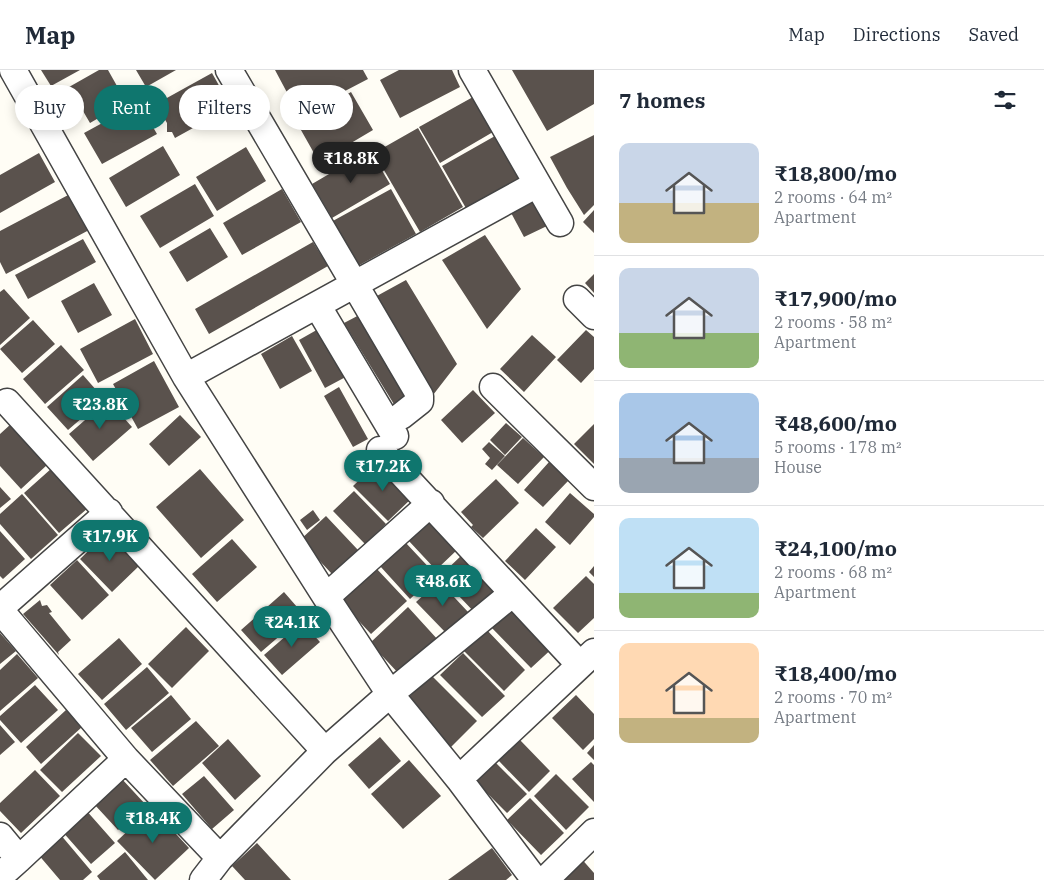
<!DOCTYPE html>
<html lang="en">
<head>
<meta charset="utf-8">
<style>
	:root { --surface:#fff; --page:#f6f6f7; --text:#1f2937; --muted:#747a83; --line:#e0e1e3; --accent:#0f766e }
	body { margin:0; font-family:"IBM Plex Serif",serif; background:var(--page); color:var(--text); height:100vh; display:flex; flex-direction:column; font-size:19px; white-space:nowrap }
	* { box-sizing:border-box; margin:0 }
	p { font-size:16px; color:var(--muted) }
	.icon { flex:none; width:28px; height:28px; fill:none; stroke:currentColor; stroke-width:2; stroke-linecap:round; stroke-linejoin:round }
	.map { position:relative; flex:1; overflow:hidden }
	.panel { display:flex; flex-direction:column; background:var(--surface); width:450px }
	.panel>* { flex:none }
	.banner { position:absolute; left:15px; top:15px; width:475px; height:45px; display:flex; gap:10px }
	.price { position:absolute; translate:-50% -42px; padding:0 11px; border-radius:18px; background:var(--accent); color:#fff; font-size:16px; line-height:32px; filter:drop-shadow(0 1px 2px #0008) }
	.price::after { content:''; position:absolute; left:50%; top:30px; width:15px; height:11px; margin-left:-8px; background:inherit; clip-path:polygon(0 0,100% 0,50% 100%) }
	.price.current { background:#222; color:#fff }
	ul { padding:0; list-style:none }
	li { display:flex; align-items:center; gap:15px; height:125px; padding:0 25px }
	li+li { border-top:1px solid var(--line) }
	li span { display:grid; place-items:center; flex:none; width:140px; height:100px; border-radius:10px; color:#555 }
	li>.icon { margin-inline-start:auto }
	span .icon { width:60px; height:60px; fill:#fffc; stroke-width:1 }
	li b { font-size:21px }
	h2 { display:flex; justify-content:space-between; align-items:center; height:60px; padding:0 25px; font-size:21px }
	.chip { padding:0 18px; border-radius:22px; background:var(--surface); box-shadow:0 2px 12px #0003; font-size:18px; line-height:45px }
	.chip.current { background:var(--accent); color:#fff }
	header { display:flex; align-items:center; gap:30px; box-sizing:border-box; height:70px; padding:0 25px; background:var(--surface); border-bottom:1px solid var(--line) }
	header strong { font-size:24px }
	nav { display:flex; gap:28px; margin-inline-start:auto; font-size:18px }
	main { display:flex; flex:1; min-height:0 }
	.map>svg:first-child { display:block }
	.building { fill:#5a524d }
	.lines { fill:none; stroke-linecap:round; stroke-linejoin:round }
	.minor-casing { stroke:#444; stroke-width:29 }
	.minor { stroke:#fff; stroke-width:26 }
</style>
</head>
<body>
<header>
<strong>Map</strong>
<nav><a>Map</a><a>Directions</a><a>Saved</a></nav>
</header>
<main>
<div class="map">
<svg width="594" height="810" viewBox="0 0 594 810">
	<rect width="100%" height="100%" fill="#fffdf5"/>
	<path class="building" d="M 41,0 L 80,0 L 51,16 Z
		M 99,0 L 108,0 L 126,32 L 90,53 L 69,17 Z
		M 136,0 L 176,0 L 146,17 Z
		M 275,0 L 363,0 L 368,9 L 299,45 Z
		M 399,0 L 452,0 L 460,17 L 400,48 L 380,10 Z
		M 512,0 L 594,0 L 594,34 L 547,61 Z
		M 212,3 L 231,37 L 175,68 L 172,62 L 167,62 L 167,53 L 156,34 Z
		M 351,22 L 373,60 L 319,92 L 297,53 Z
		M 473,27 L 493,62 L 440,93 L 419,57 Z
		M 139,33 L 157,64 L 102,94 L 84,63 Z
		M 418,58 L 463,137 L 420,162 L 374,83 Z
		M 594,65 L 594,135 L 584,145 L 567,118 L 550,87 Z
		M 495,66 L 521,111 L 467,140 L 442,96 Z
		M 163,76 L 180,105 L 126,137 L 109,108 Z
		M 246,77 L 266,111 L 217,141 L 196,107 Z
		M 370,80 L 390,114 L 332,148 L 312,114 Z
		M 39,83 L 55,112 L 0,143 L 0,105 Z
		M 195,114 L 214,146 L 160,178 L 140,146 Z
		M 282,119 L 301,152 L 242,185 L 223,153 Z
		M 391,119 L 416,164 L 356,197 L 331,152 Z
		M 72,123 L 91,159 L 6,204 L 0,192 L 0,161 Z
		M 532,127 L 547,156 L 524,167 L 509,139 Z
		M 594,140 L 594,163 L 583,152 Z
		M 210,158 L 228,187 L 187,212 L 169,182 Z
		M 485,165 L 521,219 L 487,259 L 442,190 Z
		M 83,169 L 96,192 L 28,229 L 15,205 Z
		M 313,172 L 328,196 L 209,264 L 195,239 Z
		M 594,204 L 594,223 L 585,213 Z
		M 406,210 L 457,294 L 433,325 L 375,227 Z
		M 94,213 L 112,245 L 78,263 L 61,231 Z
		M 4,219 L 30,248 L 0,275 L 0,222 Z
		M 365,242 L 417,331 L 400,344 L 344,253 Z
		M 135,249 L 153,284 L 98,313 L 80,279 Z
		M 33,250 L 55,274 L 22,303 L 0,279 Z
		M 329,253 L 355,302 L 325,318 L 299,270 Z
		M 586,260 L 594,267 L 594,299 L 581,313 L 557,290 Z
		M 532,265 L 556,287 L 524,322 L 500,299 Z
		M 292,266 L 312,301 L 280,319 L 261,284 Z
		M 61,275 L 84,300 L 45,334 L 23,309 Z
		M 154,291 L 179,337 L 138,359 L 113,314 Z
		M 83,305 L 104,329 L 68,360 L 47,337 Z
		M 339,317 L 368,369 L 353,377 L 324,326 Z
		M 473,320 L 495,343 L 462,373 L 441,350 Z
		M 108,330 L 132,357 L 93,391 L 69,364 Z
		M 180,345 L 201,367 L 169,396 L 149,374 Z
		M 506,353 L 522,367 L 505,385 L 490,370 Z
		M 11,354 L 47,395 L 21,419 L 0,396 L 0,364 Z
		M 594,354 L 594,394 L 574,374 Z
		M 523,368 L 544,387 L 518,414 L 497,395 Z
		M 489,372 L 505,386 L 492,400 L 485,394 L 490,388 L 482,379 Z
		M 378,392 L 412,428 L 388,451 L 353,416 Z
		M 549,392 L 569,410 L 543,437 L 524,420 Z
		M 52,398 L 88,438 L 59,463 L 24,423 Z
		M 200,399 L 244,450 L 201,488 L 156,437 Z
		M 496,409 L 519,433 L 483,468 L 471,457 L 473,455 L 461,442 Z
		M 0,417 L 11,429 L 0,438 Z
		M 354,421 L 386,454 L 365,474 L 333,441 Z
		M 570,423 L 594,444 L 594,447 L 570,475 L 545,452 Z
		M 22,424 L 58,465 L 31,489 L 0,454 L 0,444 Z
		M 313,440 L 320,450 L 307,460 L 300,450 Z
		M 326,446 L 358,480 L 332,504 L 300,470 Z
		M 430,449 L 458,479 L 436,500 L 408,470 Z
		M 536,458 L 556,477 L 525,510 L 505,491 Z
		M 0,461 L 25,489 L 3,509 L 0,506 Z
		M 107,463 L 139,496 L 112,522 L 80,489 Z
		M 232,469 L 257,497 L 217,532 L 192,504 Z
		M 405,472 L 436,505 L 410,529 L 380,496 Z
		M 463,484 L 499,522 L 476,544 L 440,506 Z
		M 77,490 L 109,525 L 82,550 L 50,515 Z
		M 594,496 L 594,507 L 589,502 Z
		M 375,497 L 407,531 L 371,564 L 340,531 Z
		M 586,506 L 594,514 L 594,548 L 578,563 L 553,538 Z
		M 439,511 L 469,543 L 447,564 L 416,532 Z
		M 284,522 L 304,545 L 261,582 L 241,560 Z
		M 40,530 L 42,536 L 47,535 L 52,542 L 49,543 L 71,570 L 58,582 L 59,585 L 23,544 Z
		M 515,534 L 556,575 L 531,598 L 491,557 Z
		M 408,537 L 439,571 L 401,606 L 370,573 Z
		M 302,552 L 320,572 L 282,605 L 264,585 Z
		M 186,557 L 209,581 L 172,618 L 148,594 Z
		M 485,558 L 525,600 L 504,621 L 462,579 Z
		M 0,563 L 16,581 L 0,594 Z
		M 119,568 L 142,594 L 102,630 L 78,604 Z
		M 463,583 L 505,626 L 482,647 L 440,605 Z
		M 17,584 L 38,608 L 0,641 L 0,600 Z
		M 147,597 L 169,623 L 126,660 L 104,634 Z
		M 431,605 L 477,651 L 451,677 L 405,631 Z
		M 35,615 L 58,640 L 21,673 L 0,650 L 0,646 Z
		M 171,625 L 191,649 L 152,682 L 131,658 Z
		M 576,625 L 594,644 L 594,669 L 583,680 L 552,648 Z
		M 66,640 L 82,657 L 41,694 L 26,677 Z
		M 196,651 L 219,676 L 173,716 L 150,690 Z
		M 0,655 L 15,672 L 0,685 Z
		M 78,663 L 101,686 L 62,722 L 40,700 Z
		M 380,667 L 401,691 L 369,719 L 348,695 Z
		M 228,669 L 261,706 L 235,730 L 202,693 Z
		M 519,669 L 550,701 L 529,722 L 498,690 Z
		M 594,675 L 594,690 L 587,683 Z
		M 409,690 L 441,726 L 403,759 L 371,724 Z
		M 495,692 L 527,724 L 507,743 L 475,711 Z
		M 591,692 L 594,695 L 594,732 L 572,709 Z
		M 35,700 L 60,726 L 21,763 L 0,741 L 0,733 Z
		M 556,704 L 589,737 L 566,760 L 534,726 Z
		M 204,706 L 234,740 L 212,759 L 182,724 Z
		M 121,708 L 146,735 L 118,760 L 94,734 Z
		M 530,728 L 564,763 L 541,785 L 507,750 Z
		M 152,738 L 189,778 L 155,810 L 117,771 Z
		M 85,739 L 115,773 L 91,794 L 61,760 Z
		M 60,764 L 92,802 L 83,810 L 60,810 L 37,783 Z
		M 257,773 L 291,810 L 245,810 L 232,796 Z
		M 492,778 L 512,805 L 506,810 L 448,810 Z
		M 125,782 L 148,810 L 100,810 L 97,806 Z
		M 579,786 L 594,803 L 594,810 L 558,810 Z"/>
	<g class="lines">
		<g class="minor-casing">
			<path id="minor" d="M 13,0 L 186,307 L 326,527 L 390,624 L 325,681 L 220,788 L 203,810
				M 229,0 L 420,326 L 420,331 L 401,346
				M 472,0 L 560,153
				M 577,229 L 594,246
				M 317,235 L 395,366
				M 186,307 L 537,114
				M 493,317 L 594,417
				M 7,332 L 325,681
				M 380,380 L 580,595
				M 513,523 L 390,624 L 459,709 L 535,810
				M 326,527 L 431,433
				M 0,538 L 109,442
				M 0,540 L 126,689 L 19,789 L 0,766
				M 126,689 L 220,788
				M 459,709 L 594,582
				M 0,806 L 19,789
				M 545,810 L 594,762"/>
		</g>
		<use href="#minor" class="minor"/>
	</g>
</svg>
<b class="price current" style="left:351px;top:114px">₹18.8K</b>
<b class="price" style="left:100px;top:360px">₹23.8K</b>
<b class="price" style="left:383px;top:422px">₹17.2K</b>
<b class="price" style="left:110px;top:492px">₹17.9K</b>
<b class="price" style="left:443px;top:537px">₹48.6K</b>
<b class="price" style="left:292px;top:578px">₹24.1K</b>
<b class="price" style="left:153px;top:774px">₹18.4K</b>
<div class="banner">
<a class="chip">Buy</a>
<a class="chip current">Rent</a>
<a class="chip">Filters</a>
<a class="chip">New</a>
</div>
</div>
<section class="panel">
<h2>7 homes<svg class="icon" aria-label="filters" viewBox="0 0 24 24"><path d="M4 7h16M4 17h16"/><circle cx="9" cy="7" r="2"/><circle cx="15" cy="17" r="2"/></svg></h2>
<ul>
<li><span style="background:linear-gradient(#c9d6e8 60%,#c2b280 0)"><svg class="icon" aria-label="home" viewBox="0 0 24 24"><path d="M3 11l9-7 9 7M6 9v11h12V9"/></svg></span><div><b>₹18,800/mo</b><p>2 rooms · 64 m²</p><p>Apartment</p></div></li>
<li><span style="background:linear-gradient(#c9d6e8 65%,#8fb573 0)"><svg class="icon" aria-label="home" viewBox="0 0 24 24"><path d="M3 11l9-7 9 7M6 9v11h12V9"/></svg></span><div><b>₹17,900/mo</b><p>2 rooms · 58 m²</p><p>Apartment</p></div></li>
<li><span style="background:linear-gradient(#a9c7e8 65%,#9aa5b1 0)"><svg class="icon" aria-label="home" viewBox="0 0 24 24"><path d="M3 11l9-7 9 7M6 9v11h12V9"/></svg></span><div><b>₹48,600/mo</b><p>5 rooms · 178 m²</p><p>House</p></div></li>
<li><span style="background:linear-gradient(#bfe0f5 75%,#8fb573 0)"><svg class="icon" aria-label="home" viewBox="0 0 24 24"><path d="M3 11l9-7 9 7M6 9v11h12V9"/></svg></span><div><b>₹24,100/mo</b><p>2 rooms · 68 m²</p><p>Apartment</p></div></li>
<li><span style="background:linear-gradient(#ffd9b3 75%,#c2b280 0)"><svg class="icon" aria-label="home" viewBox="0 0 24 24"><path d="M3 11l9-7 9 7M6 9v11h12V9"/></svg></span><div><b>₹18,400/mo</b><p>2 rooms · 70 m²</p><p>Apartment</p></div></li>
</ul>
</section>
</main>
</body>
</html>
